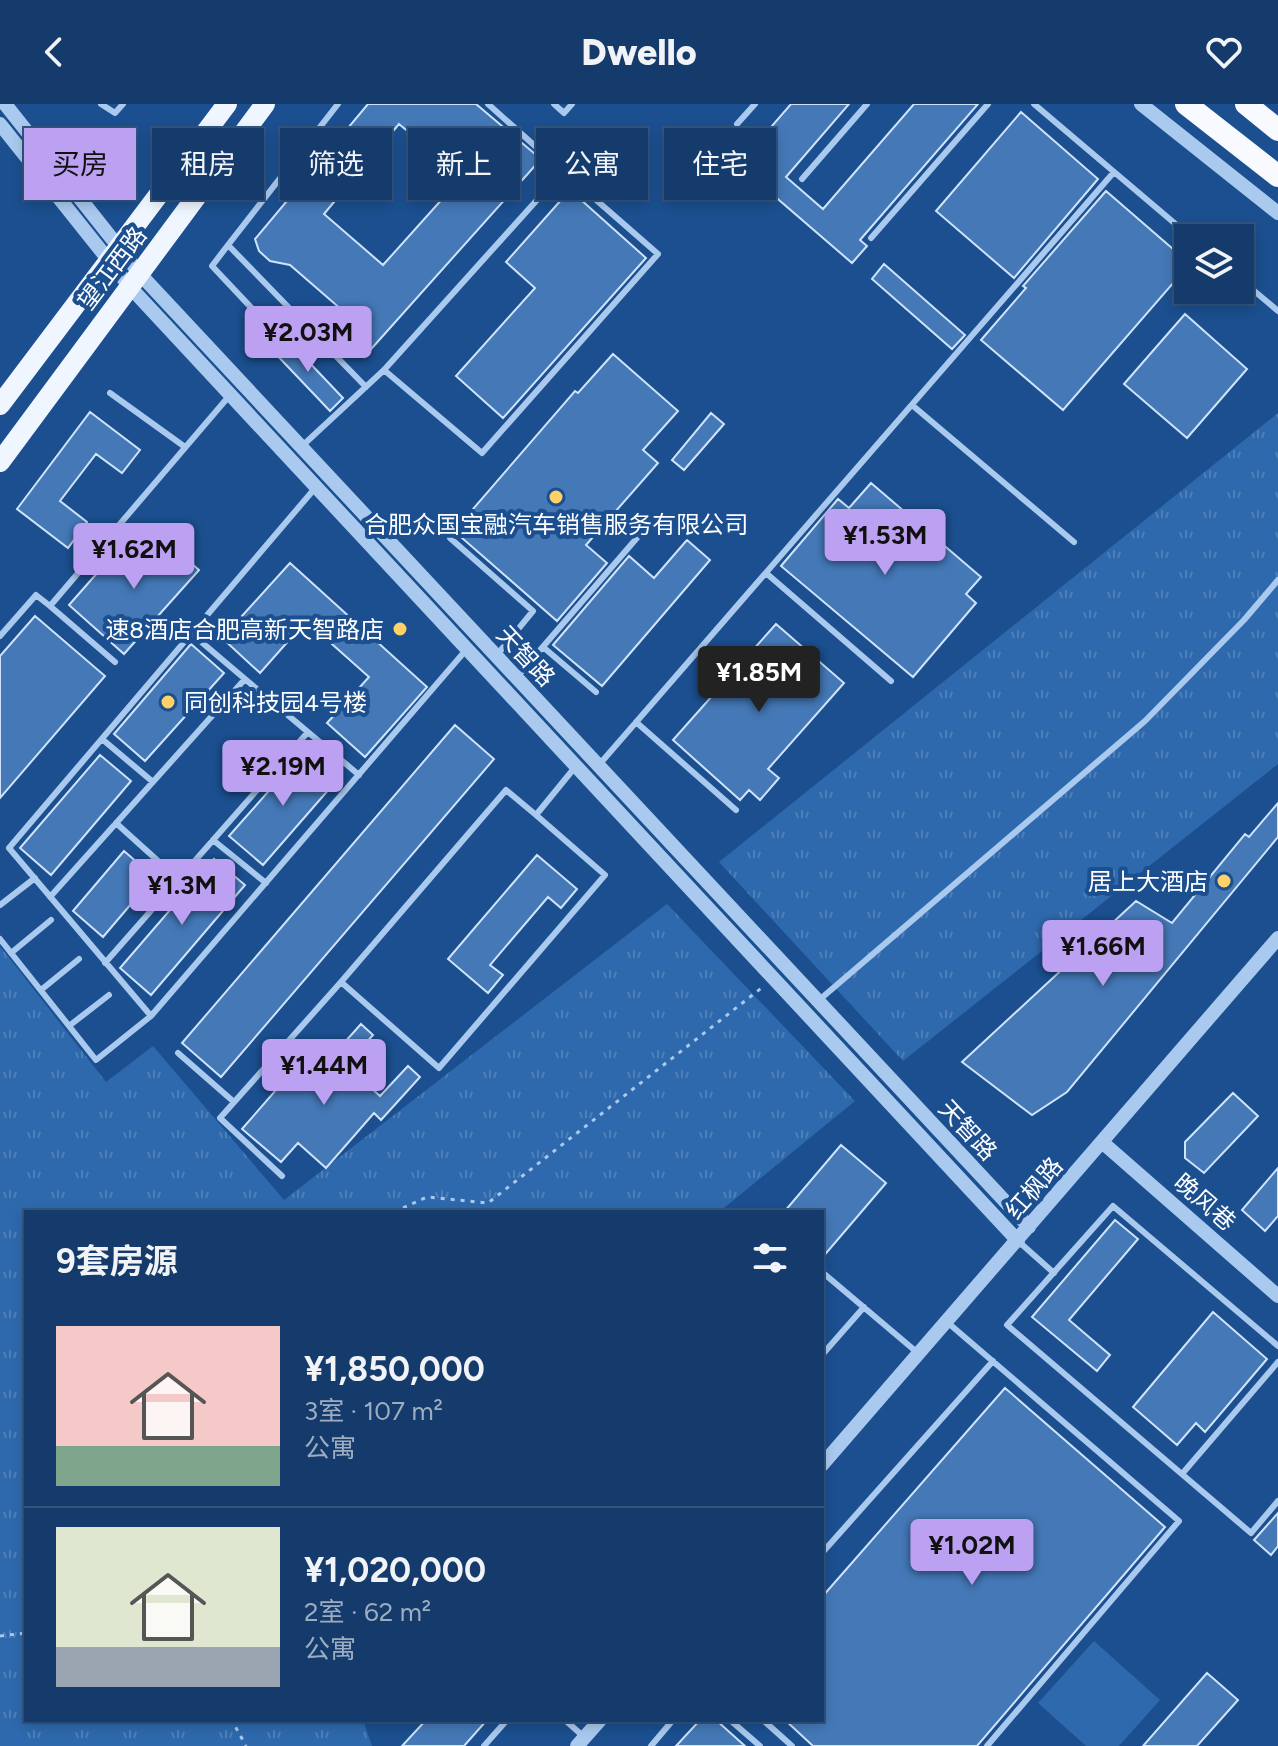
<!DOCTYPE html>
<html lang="zh">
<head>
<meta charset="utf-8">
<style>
	:root { --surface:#143b6b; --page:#214673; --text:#f1f3f6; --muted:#9dadc1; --line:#33557e; --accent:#bca0f2 }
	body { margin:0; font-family:Figtree,"Noto Sans SC",sans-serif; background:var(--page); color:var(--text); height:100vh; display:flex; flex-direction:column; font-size:30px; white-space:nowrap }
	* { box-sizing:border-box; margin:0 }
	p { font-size:26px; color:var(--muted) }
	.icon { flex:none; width:44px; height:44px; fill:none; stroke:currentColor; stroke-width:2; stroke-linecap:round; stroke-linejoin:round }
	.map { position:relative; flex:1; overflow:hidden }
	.drawer { position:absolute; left:24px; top:1106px; width:800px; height:512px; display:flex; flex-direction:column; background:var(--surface); border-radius:0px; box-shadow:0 4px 12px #0003,0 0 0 2px var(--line) }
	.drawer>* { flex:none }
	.hud { position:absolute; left:24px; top:24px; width:800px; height:72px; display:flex; gap:16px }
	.tools { position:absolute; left:1174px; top:120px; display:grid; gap:16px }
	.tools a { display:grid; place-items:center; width:80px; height:80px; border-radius:0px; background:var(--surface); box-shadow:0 4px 12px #0003,0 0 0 2px var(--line); font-size:40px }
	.price { position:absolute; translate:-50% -68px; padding:0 18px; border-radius:8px; background:var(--accent); color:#111; font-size:26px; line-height:52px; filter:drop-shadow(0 2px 4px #0008) }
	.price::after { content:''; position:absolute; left:50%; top:48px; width:24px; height:18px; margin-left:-12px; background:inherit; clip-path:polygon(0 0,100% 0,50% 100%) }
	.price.selected { background:#222; color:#fff }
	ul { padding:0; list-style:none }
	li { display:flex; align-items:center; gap:24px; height:200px; padding:0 32px }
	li+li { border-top:2px solid var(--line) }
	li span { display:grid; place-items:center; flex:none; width:224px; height:160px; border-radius:0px; color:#555 }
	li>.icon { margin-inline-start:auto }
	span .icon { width:96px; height:96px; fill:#fffc; stroke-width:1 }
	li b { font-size:34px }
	h2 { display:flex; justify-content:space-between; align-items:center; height:96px; padding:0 32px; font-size:34px }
	.pill { padding:0 28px; border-radius:0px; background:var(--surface); box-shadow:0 4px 12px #0003,0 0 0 2px var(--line); font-size:28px; line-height:72px }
	.pill.selected { background:var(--accent); color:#111 }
	header { display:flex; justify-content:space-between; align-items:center; height:104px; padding:0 32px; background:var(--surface); font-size:36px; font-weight:800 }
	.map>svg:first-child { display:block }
	.grass { fill:url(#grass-tufts) }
	.pitch { fill:#2e69ad }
	.building { fill:#4478b7; stroke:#cfe3fa; stroke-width:2; fill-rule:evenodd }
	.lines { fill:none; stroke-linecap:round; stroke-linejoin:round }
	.path { stroke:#a9c9ee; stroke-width:3; stroke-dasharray:4 6; stroke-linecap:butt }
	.service { stroke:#a9c9ee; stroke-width:6 }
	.tertiary { stroke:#a9c9ee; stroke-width:14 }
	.primary { stroke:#f0f6ff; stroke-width:20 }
	.trunk { stroke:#f8faff; stroke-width:22 }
	.poi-dot { fill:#ffd166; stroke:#1b4f8f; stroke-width:3 }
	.labels { text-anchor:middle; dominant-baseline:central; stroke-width:8; stroke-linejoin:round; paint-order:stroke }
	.street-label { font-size:24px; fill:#fff; stroke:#1b4f8f }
	.poi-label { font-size:24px; fill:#fff; stroke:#1b4f8f; text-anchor:end }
</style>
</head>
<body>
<header><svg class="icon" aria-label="back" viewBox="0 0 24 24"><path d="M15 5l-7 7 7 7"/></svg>Dwello<svg class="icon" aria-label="heart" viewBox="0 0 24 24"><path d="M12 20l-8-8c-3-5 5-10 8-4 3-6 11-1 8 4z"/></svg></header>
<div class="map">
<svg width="1278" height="1642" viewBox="0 0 1278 1642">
	<defs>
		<pattern id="grass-tufts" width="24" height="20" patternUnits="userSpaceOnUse" patternTransform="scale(2)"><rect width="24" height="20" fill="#2e69ad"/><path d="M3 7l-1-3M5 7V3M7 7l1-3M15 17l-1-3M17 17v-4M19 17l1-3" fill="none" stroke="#4d80b9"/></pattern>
	</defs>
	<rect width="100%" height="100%" fill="#1b4f8f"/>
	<path class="grass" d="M 1278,309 L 1278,660 L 903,957 L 719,758 Z
		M 667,800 L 855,997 L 719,1108 L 26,1108 L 26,1616 L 363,1616 L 372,1642 L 0,1642 L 0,842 L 106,978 L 153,942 L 284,1096 Z"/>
	<path class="pitch" d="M 1094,1537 L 1160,1596 L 1119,1642 L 1086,1642 L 1038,1599 Z"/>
	<path class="building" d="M 368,0 L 476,0 L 541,55 L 364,253 L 329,221 L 342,206 L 290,161 L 270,157 L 259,147 L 255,135 ZM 399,20 L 462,73 L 383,161 L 324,110 Z
		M 791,0 L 849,0 L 786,73 L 823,105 L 914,0 L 978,0 L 860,136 L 867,142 L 852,159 L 736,59 L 750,42 L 753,44 Z
		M 1021,8 L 1098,75 L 1014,174 L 936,107 Z
		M 570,86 L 646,154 L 503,314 L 456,272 L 535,184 L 506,158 Z
		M 1106,87 L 1188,158 L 1188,162 L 1063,306 L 981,236 L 1026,184 L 1023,182 Z
		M 884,160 L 965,231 L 952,245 L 872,175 Z
		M 1185,210 L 1247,265 L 1187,334 L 1124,280 Z
		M 286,234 L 343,294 L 330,307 L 272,246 Z
		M 613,250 L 678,307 L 643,346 L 658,359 L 586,441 L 607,459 L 557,517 L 454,427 L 575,287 L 578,289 Z
		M 90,308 L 140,346 L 122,369 L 96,350 L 60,397 L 87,418 L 68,444 L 17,405 Z
		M 711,309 L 724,320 L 684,366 L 672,356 Z
		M 871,379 L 981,473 L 966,490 L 976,499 L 913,573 L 781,462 L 838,395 L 849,404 Z
		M 151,424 L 199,466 L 124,550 L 69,501 L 106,459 L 114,466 Z
		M 687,436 L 710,456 L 602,582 L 553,541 L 629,452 L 654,474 Z
		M 290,459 L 427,583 L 365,653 L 327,619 L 369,573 L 306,517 L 260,569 L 222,534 Z
		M 35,512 L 105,572 L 0,694 L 0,552 Z
		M 776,520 L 844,579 L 768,665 L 779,674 L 760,696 L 749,686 L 740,696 L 673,636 Z
		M 191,540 L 224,569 L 145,657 L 114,630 Z
		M 455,621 L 494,655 L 221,973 L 182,939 Z
		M 304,647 L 337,676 L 263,761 L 229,732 Z
		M 100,651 L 131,677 L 51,771 L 20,744 Z
		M 1278,699 L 1278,733 L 1067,988 L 1032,1011 L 962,958 L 1136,797 L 1172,819 L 1245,730 L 1249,733 Z
		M 124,747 L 154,773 L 103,833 L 73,807 Z
		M 537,751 L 577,785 L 561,804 L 548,793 L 490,861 L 503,871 L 488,889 L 448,855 Z
		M 214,755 L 245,781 L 151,891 L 120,864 Z
		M 361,920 L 373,931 L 346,961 L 380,992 L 408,962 L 420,973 L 381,1016 L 374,1009 L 326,1064 L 298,1039 L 281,1058 L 242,1025 L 296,963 L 311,976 Z
		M 1233,989 L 1258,1012 L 1204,1069 L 1185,1054 L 1185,1038 Z
		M 841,1041 L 886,1079 L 822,1154 L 822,1108 L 784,1108 Z
		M 1278,1064 L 1278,1112 L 1265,1127 L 1242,1106 Z
		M 1115,1116 L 1138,1135 L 1069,1216 L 1110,1251 L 1097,1267 L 1032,1213 Z
		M 1213,1208 L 1267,1255 L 1205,1328 L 1196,1319 L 1177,1341 L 1133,1303 Z
		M 1005,1284 L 1165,1423 L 977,1642 L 813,1642 L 785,1616 L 822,1616 L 822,1493 Z
		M 1278,1409 L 1278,1442 L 1271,1451 L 1254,1436 Z
		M 1207,1569 L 1238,1596 L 1197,1642 L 1143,1642 Z
		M 426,1616 L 487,1616 L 464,1642 L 402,1642 Z
		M 700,1616 L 716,1616 L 745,1642 L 676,1642 Z"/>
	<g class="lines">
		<path class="path" d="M 394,1108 L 427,1093 L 488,1099 L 764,882
			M 0,1532 L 26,1529
			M 229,1616 L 235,1622 L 246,1642"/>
		<path class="service" d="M 101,0 L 115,9 L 123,0
			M 338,0 L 228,141 L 366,283
			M 554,0 L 564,9 L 572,0
			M 1034,0 L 1192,134
			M 737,20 L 755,0
			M 802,75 L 867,0
			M 871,134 L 988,0
			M 228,141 L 212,162 L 276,230 L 295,211
			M 1240,175 L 1278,207
			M 384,266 L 482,349 L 658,150 L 563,67
			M 110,289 L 185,343
			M 912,301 L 1074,438
			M 301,343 L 384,266 L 563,67 L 488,0
			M 316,383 L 9,744 L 151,912 L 466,546
			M 450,434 L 533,507 L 496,552
			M 766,469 L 891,577
			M 50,502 L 115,558
			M 192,530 L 245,575
			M 0,532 L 36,491 L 50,502 L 230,291
			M 543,543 L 596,588
			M 516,574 L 655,413
			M 636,618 L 736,706
			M 102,635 L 153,678
			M 598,662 L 1114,68
			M 536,711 L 506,686 L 341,878 L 439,964 L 605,771 L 536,711 L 576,662
			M 116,719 L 178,775
			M 213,736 L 266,779
			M 50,793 L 245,575 L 359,671
			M 0,801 L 35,774
			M 0,835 L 96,956 L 151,912
			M 11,849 L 51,816
			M 105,859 L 308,628
			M 41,886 L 79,855
			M 818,897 L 1145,617 L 1244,516 L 1278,476
			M 69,922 L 109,891
			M 178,949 L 234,998
			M 282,1072 L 220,1014 L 341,878
			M 1018,1137 L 1054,1169
			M 822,1168 L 919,1250
			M 947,1218 L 1179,1417 L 987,1642
			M 1278,1242 L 1113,1102 L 1007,1221 L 1251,1429 L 1278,1397
			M 822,1251 L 864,1203
			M 1182,1370 L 1278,1258
			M 822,1449 L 993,1257
			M 565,1616 L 583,1632
			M 730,1616 L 760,1642
			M 763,1616 L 792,1642
			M 484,1642 L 507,1616
			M 651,1642 L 673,1616"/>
		<path class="tertiary" d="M 5,0 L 140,170 L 1029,1123
			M 1141,0 L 1278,109
			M 0,20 L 130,183 L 1018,1137
			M 1102,1038 L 1278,1192
			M 822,1361 L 1278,834
			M 577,1642 L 600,1616"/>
		<path class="primary" d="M 0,301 L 227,0
			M 0,358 L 265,0"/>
		<path class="trunk" d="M 1186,0 L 1278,72
			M 1246,0 L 1278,26"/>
	</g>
	<g class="poi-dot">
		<circle cx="556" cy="393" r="8"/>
		<circle cx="400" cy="525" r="8"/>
		<circle cx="168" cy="598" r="8"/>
		<circle cx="1224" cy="777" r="8"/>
	</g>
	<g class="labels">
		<g class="street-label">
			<text transform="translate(112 164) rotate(-53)">望江西路</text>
			<text transform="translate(526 552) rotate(47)">天智路</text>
			<text transform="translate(968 1026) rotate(47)">天智路</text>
			<text transform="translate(1034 1084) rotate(-49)">红枫路</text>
			<text transform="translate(1205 1098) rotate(41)">晚风巷</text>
		</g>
		<g class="poi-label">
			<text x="556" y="420" text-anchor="middle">合肥众国宝融汽车销售服务有限公司</text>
			<text x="384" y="525">速8酒店合肥高新天智路店</text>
			<text x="184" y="598" text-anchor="start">同创科技园4号楼</text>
			<text x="1208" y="777">居上大酒店</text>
		</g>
	</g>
</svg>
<div class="tools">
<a><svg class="icon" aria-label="layers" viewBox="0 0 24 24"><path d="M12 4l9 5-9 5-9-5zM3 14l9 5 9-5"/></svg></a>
</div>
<b class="price" style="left:308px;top:270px">¥2.03M</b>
<b class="price" style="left:885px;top:473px">¥1.53M</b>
<b class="price" style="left:134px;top:487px">¥1.62M</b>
<b class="price selected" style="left:759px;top:610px">¥1.85M</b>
<b class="price" style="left:283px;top:704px">¥2.19M</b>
<b class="price" style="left:182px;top:823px">¥1.3M</b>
<b class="price" style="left:1103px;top:884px">¥1.66M</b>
<b class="price" style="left:324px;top:1003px">¥1.44M</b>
<b class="price" style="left:972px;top:1483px">¥1.02M</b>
<div class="hud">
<a class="pill selected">买房</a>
<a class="pill">租房</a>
<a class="pill">筛选</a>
<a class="pill">新上</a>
<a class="pill">公寓</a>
<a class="pill">住宅</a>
</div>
<section class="drawer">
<h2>9套房源<svg class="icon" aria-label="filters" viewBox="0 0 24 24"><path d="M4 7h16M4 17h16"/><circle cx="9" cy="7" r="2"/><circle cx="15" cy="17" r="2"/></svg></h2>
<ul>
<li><span style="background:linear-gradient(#f6c9c9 75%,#7fa58c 0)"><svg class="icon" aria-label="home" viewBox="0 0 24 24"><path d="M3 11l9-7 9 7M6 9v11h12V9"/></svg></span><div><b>¥1,850,000</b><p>3室 · 107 m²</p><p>公寓</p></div></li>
<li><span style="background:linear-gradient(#dfe7d0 75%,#9aa5b1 0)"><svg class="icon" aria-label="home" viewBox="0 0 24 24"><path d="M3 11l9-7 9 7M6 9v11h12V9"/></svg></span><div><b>¥1,020,000</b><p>2室 · 62 m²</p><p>公寓</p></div></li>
</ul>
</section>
</div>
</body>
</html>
